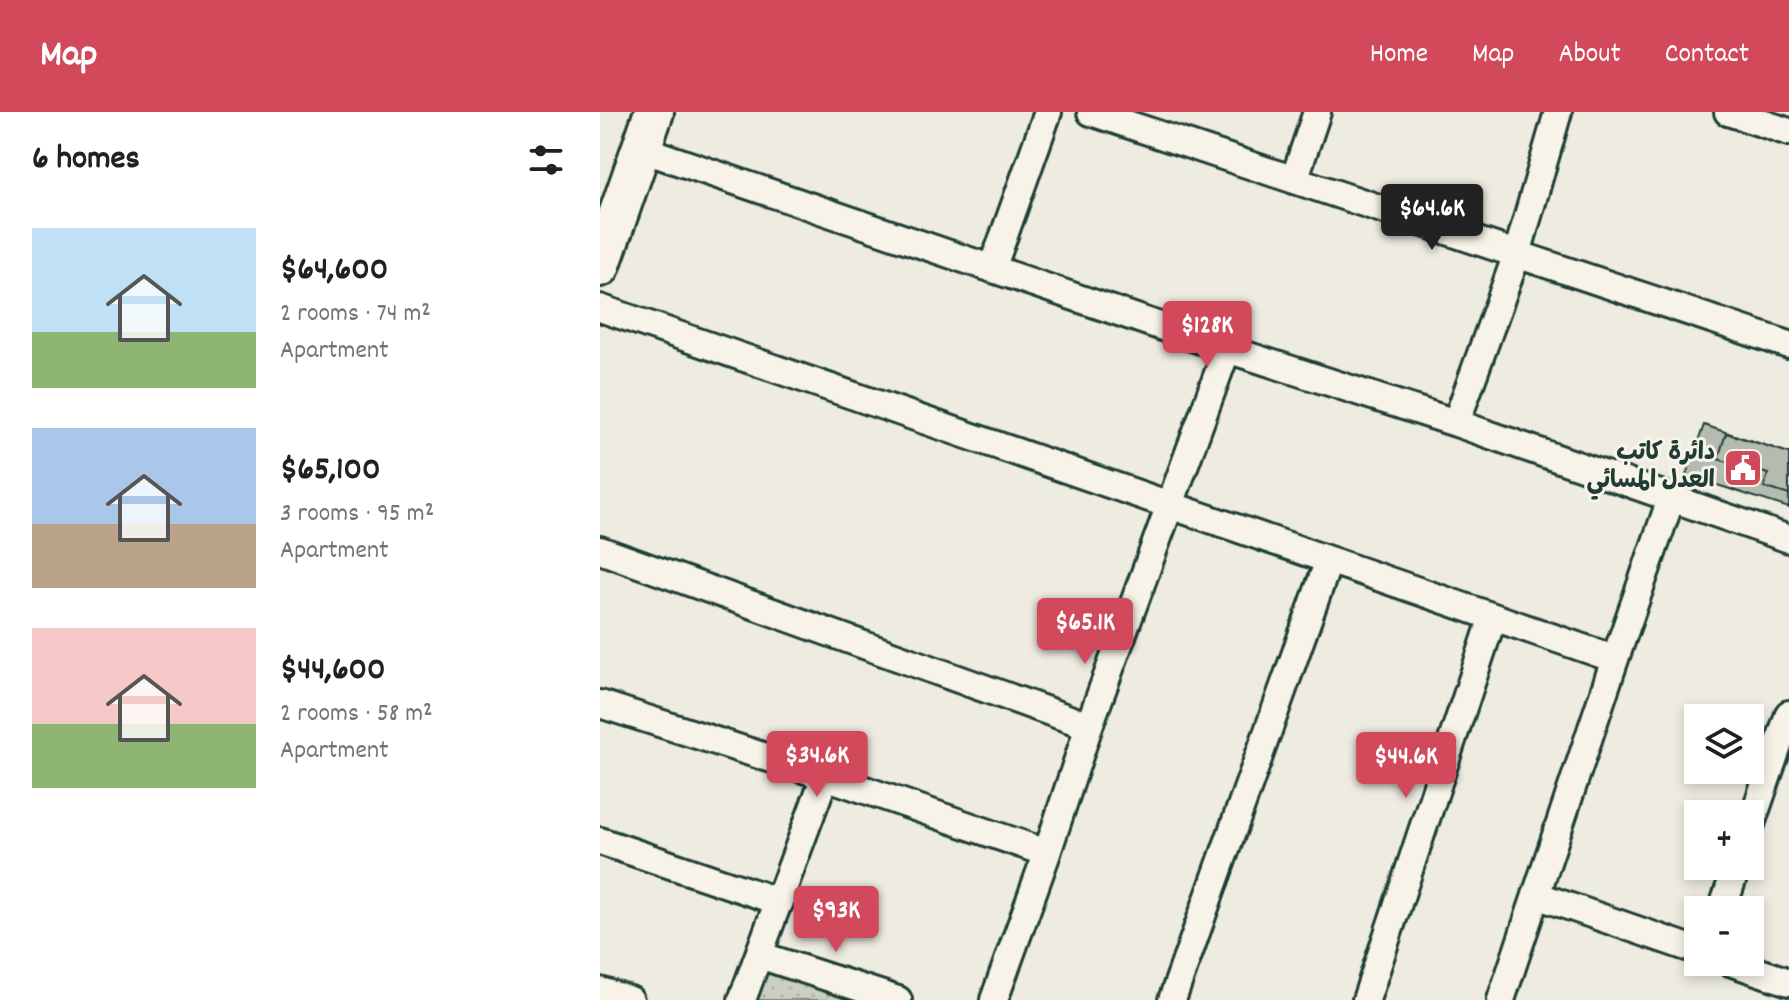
<!DOCTYPE html>
<html lang="en">
<head>
<meta charset="utf-8">
<style>
	:root { --surface:#fff; --page:#f6f6f6; --text:#202124; --muted:#757577; --accent:#d1495b }
	body { margin:0; font-family:Dekko,"Playpen Sans Arabic",sans-serif; background:var(--page); color:var(--text); height:100vh; display:flex; flex-direction:column; font-size:30px; white-space:nowrap }
	* { box-sizing:border-box; margin:0 }
	p { font-size:26px; color:var(--muted) }
	.icon { flex:none; width:44px; height:44px; fill:none; stroke:currentColor; stroke-width:2; stroke-linecap:round; stroke-linejoin:round }
	.map { position:relative; flex:1; overflow:hidden }
	.side { display:flex; flex-direction:column; background:var(--surface); width:600px }
	.side>* { flex:none }
	.tools { position:absolute; left:1084px; top:592px; display:grid; gap:16px }
	.tools a { display:grid; place-items:center; width:80px; height:80px; border-radius:0px; background:var(--surface); box-shadow:0 4px 12px #0003; font-size:40px }
	.price { position:absolute; translate:-50% -68px; padding:0 18px; border-radius:8px; background:var(--accent); color:#fff; font-size:26px; line-height:52px; filter:drop-shadow(0 2px 4px #0008) }
	.price::after { content:''; position:absolute; left:50%; top:48px; width:24px; height:18px; margin-left:-12px; background:inherit; clip-path:polygon(0 0,100% 0,50% 100%) }
	.price.active { background:#222; color:#fff }
	ul { padding:0; list-style:none }
	li { display:flex; align-items:center; gap:24px; height:200px; padding:0 32px }
	li span { display:grid; place-items:center; flex:none; width:224px; height:160px; border-radius:0px; color:#555 }
	li>.icon { margin-inline-start:auto }
	span .icon { width:96px; height:96px; fill:#fffc; stroke-width:1 }
	li b { font-size:34px }
	h2 { display:flex; justify-content:space-between; align-items:center; height:96px; padding:0 32px; font-size:34px }
	header { display:flex; align-items:center; gap:48px; box-sizing:border-box; height:112px; padding:0 40px; background:var(--accent); color:#fff }
	header strong { font-size:38px }
	nav { display:flex; gap:44px; margin-inline-start:auto; font-size:28px }
	main { display:flex; flex:1; min-height:0 }
	.map>svg:first-child { display:block }
	.garden { fill:url(#garden-dots); stroke:#76867c; stroke-width:2 }
	.building { fill:#b5bbb0; stroke:#1f3d34; stroke-width:2 }
	.lines { fill:none; stroke-linecap:round; stroke-linejoin:round }
	.street-casing { stroke:#1f3d34; stroke-width:32 }
	.secondary-casing { stroke:#1f3d34; stroke-width:44 }
	.street { stroke:#f7f3e8; stroke-width:26 }
	.secondary { stroke:#f7f3e8; stroke-width:38 }
	.labels { text-anchor:middle; dominant-baseline:central; stroke-width:6; stroke-linejoin:round; paint-order:stroke }
	.poi-label { font-size:24px; font-weight:bold; fill:#1f3d34; stroke:#f7f3e8; text-anchor:end }
</style>
</head>
<body>
<header>
<strong>Map</strong>
<nav><a>Home</a><a>Map</a><a>About</a><a>Contact</a></nav>
</header>
<main>
<section class="side">
<h2>6 homes<svg class="icon" aria-label="filters" viewBox="0 0 24 24"><path d="M4 7h16M4 17h16"/><circle cx="9" cy="7" r="2"/><circle cx="15" cy="17" r="2"/></svg></h2>
<ul>
<li><span style="background:linear-gradient(#bfe0f5 65%,#8fb573 0)"><svg class="icon" aria-label="home" viewBox="0 0 24 24"><path d="M3 11l9-7 9 7M6 9v11h12V9"/></svg></span><div><b>$64,600</b><p>2 rooms · 74 m²</p><p>Apartment</p></div></li>
<li><span style="background:linear-gradient(#a9c7e8 60%,#b9a48a 0)"><svg class="icon" aria-label="home" viewBox="0 0 24 24"><path d="M3 11l9-7 9 7M6 9v11h12V9"/></svg></span><div><b>$65,100</b><p>3 rooms · 95 m²</p><p>Apartment</p></div></li>
<li><span style="background:linear-gradient(#f6c9c9 60%,#8fb573 0)"><svg class="icon" aria-label="home" viewBox="0 0 24 24"><path d="M3 11l9-7 9 7M6 9v11h12V9"/></svg></span><div><b>$44,600</b><p>2 rooms · 58 m²</p><p>Apartment</p></div></li>
</ul>
</section>
<div class="map">
<svg width="1189" height="888" viewBox="0 0 1189 888">
	<defs>
		<pattern id="garden-dots" width="8" height="8" patternUnits="userSpaceOnUse" patternTransform="scale(2)"><rect width="8" height="8" fill="#cccfc4"/><path d="M2 2h.1M6 6h.1" fill="none" stroke="#afb3a9" stroke-width="1.8" stroke-linecap="round"/></pattern>
	</defs>
	<rect width="100%" height="100%" fill="#eeece1"/>
	<filter id="ink" filterUnits="userSpaceOnUse"><feTurbulence type="fractalNoise" baseFrequency=".0125" numOctaves="2"/><feDisplacementMap in="SourceGraphic" scale="16" xChannelSelector="R" yChannelSelector="G"/><feConvolveMatrix kernelMatrix="1 2 1 2 8 2 1 2 1" color-interpolation-filters="sRGB"/></filter>
	<g filter="url(#ink)">
		<path class="garden" d="M 164,858 L 269,888 L 152,888 Z"/>
		<path class="building" d="M 1104,313 L 1189,341 L 1189,396 L 1086,363 Z
			M 1126,321 L 1189,341 L 1189,383 L 1164,375 L 1168,362 L 1118,347 Z"/>
		<g class="lines">
			<g class="street-casing">
				<path id="street" d="M 491,0 L 1189,233
					M 1128,0 L 1189,20
					M 42,37 L 627,237 L 856,311 L 1189,427
					M 694,68 L 717,0
					M 392,157 L 448,0
					M 0,196 L 1015,547
					M 856,311 L 917,142 L 958,0
					M 0,438 L 489,614
					M 0,592 L 225,664 L 447,741
					M 1150,715 L 1189,602
					M 0,729 L 180,790
					M 936,783 L 1098,839
					M 1122,798 L 1137,754
					M 159,843 L 298,888
					M 1130,850 L 1189,870
					M 0,879 L 30,888
					M 142,888 L 225,664
					M 394,888 L 447,741 L 489,614 L 627,237
					M 572,888 L 729,448
					M 766,888 L 893,505
					M 901,888 L 1015,547 L 1071,387"/>
			</g>
			<g class="secondary-casing">
				<path id="secondary" d="M 0,155 L 54,0"/>
			</g>
			<use href="#street" class="street"/>
			<use href="#secondary" class="secondary"/>
		</g>
	</g>
	<defs>
		<g id="civic-square" transform="scale(2)"><rect x="-9" y="-9" width="18" height="18" rx="4" fill="#d1495b" stroke="#f7f3e8"/><path d="M-.6-6.5H3V-4.5H.6V-3L4-1V1h2V6H-6V1h2V-1L-.6-3ZM-1.2 2.5V6h2.4V2.5Z" fill="#fff"/></g>
	</defs>
	<g fill-rule="evenodd">
		<use href="#civic-square" x="1143" y="356"/>
	</g>
	<g class="labels">
		<g class="poi-label">
			<text x="1115" y="342">دائرة كاتب<tspan x="1115" dy="28">العدل المسائي</tspan></text>
		</g>
	</g>
</svg>
<div class="tools">
<a><svg class="icon" aria-label="layers" viewBox="0 0 24 24"><path d="M12 4l9 5-9 5-9-5zM3 14l9 5 9-5"/></svg></a>
<a>+</a>
<a>−</a>
</div>
<b class="price active" style="left:832px;top:140px">$64.6K</b>
<b class="price" style="left:607px;top:257px">$128K</b>
<b class="price" style="left:485px;top:554px">$65.1K</b>
<b class="price" style="left:217px;top:687px">$34.6K</b>
<b class="price" style="left:806px;top:688px">$44.6K</b>
<b class="price" style="left:236px;top:842px">$93K</b>
</div>
</main>
</body>
</html>
